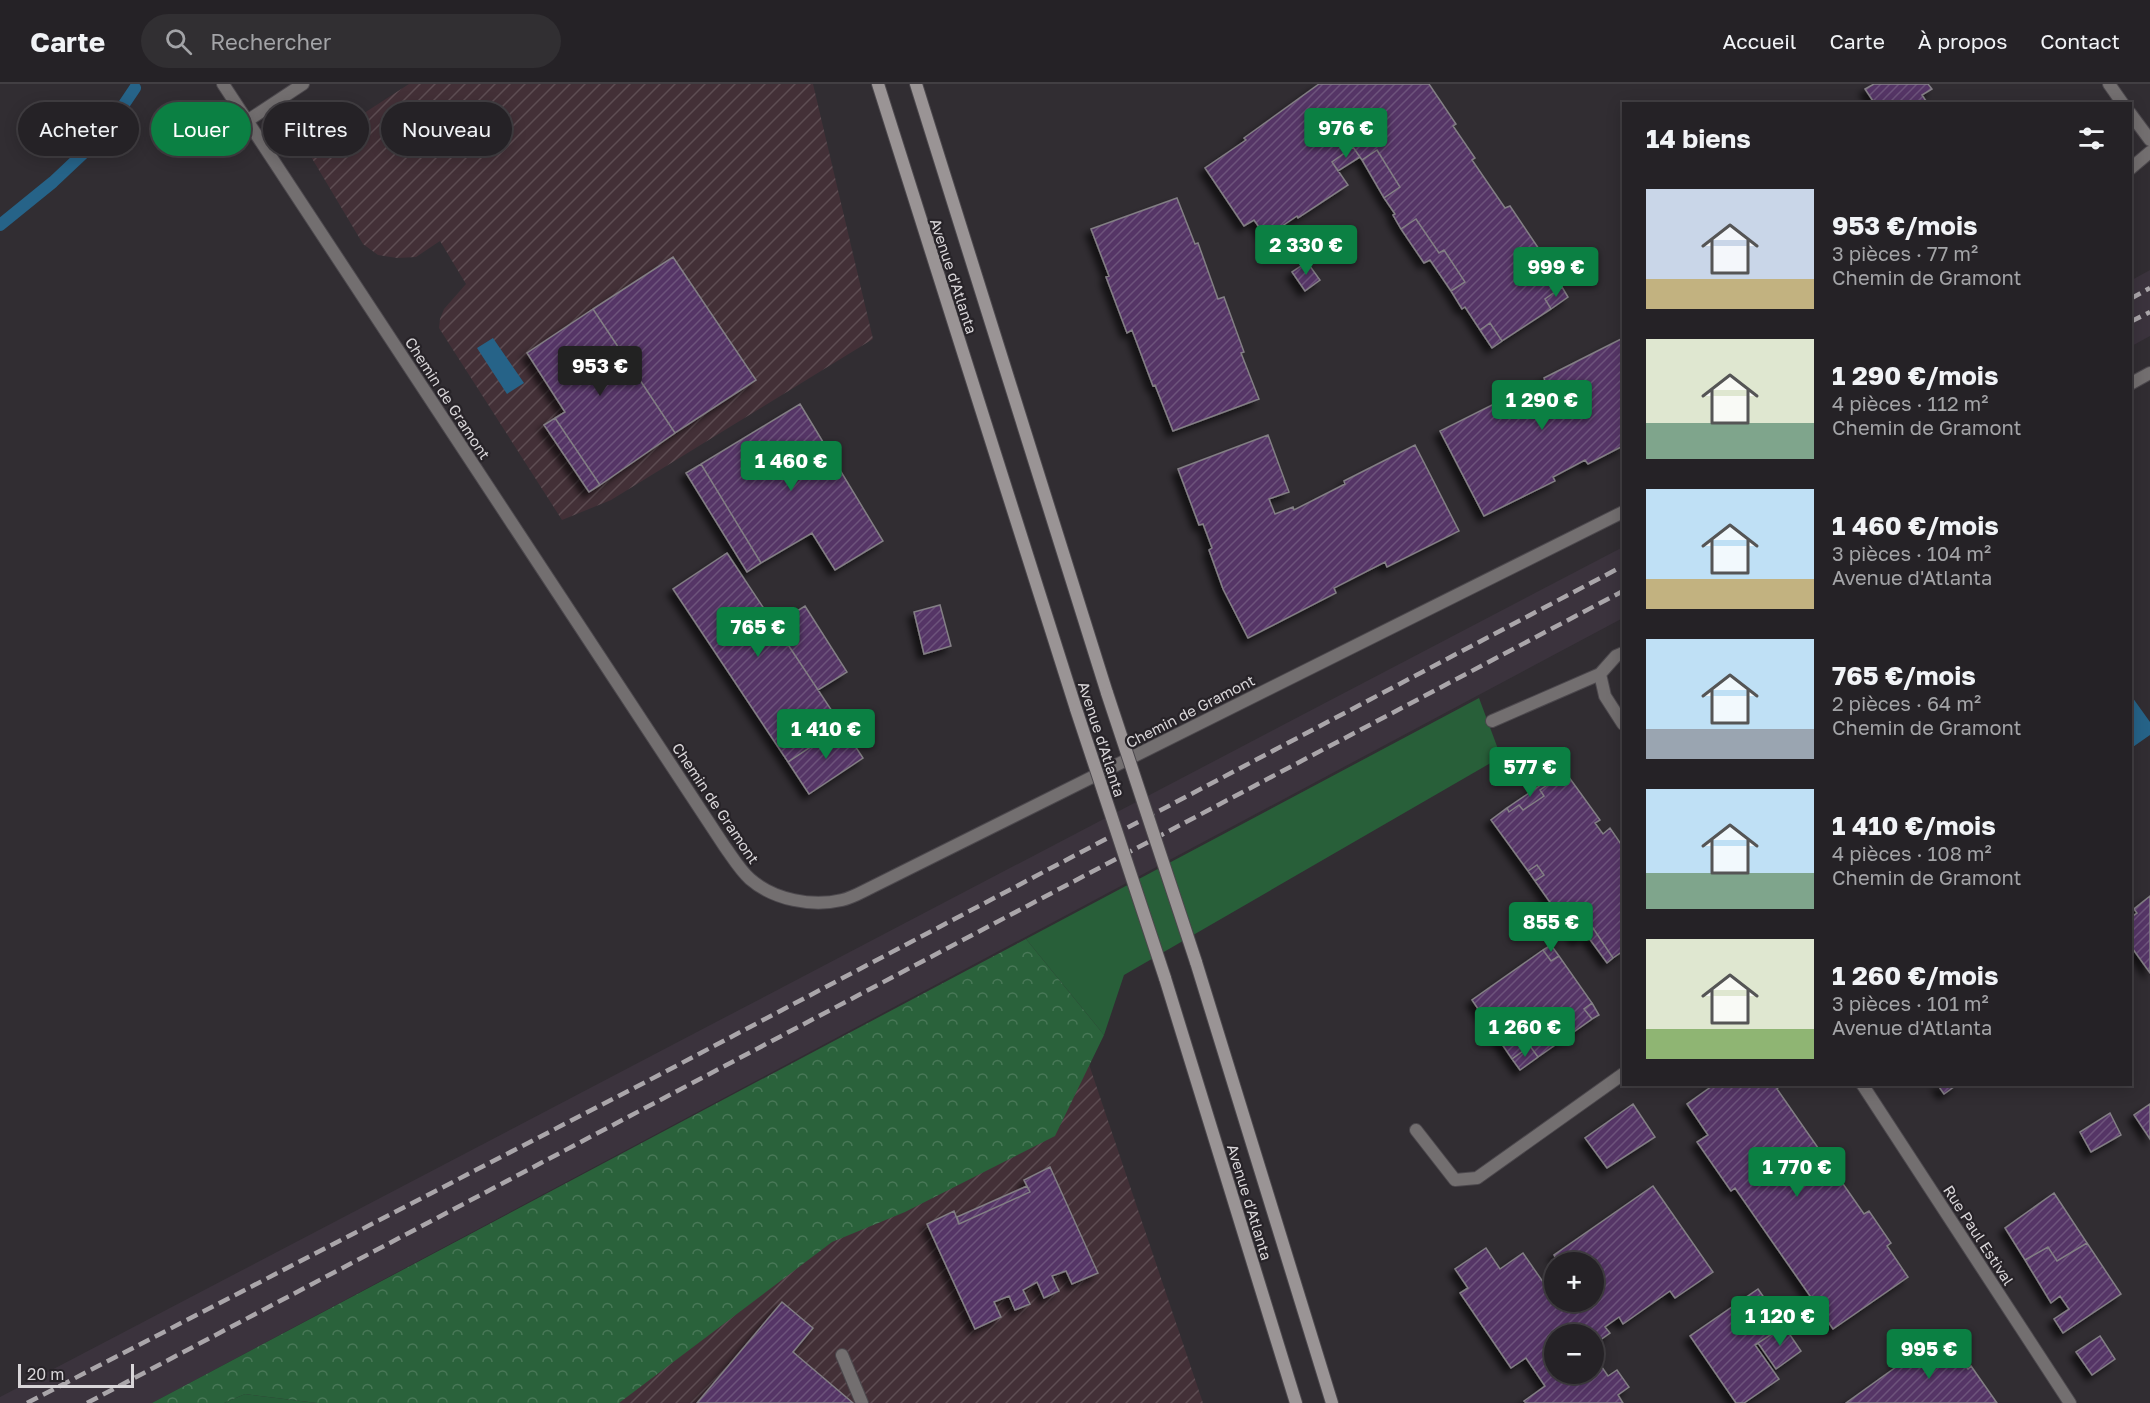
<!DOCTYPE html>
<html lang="fr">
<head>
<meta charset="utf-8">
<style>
	:root { --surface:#252226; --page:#312f32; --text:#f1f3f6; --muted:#a3a4a7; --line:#423f43; --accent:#0b8043 }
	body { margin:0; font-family:"Golos Text",sans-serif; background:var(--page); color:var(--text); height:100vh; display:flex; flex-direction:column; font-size:22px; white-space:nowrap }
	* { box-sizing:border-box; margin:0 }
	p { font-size:20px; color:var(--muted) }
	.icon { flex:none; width:33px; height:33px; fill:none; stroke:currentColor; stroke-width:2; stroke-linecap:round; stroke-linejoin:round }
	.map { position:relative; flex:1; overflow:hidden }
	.panel { position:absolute; left:1622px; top:18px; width:510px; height:984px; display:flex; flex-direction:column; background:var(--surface); border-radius:0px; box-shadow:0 3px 15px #0003,0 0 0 2px var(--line) }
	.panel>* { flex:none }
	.hud { position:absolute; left:18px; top:18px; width:570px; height:54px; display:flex; gap:12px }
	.tools { position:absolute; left:1544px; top:1168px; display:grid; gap:12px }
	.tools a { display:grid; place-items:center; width:60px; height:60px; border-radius:50%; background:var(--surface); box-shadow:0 3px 15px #0003,0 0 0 2px var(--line); font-size:30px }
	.scale { position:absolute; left:18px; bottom:15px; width:116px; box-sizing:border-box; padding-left:6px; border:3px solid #d9d6d9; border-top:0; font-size:16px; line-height:21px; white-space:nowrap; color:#d9d6d9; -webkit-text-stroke:4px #272328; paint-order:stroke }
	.price { position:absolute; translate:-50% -51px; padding:0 14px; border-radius:6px; background:var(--accent); color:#fff; font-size:20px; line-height:39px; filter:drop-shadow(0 2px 3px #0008) }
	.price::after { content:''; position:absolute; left:50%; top:36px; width:18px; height:14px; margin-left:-9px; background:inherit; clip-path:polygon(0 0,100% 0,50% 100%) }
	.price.selected { background:#222; color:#fff }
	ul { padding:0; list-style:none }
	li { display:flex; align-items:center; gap:18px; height:150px; padding:0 24px }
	li span { display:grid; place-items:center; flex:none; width:168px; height:120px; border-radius:0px; color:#555 }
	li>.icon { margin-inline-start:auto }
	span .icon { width:72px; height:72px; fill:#fffc; stroke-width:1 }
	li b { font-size:26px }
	h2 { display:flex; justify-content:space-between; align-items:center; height:72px; padding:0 24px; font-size:26px }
	.pill { padding:0 21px; border-radius:27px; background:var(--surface); box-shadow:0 3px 15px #0003,0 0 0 2px var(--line); font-size:21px; line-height:54px }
	.pill.selected { background:var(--accent); color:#fff }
	header { display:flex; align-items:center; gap:36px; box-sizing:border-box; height:84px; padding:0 30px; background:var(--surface); border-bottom:2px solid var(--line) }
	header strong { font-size:28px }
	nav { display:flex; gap:33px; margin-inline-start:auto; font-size:21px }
	.search { width:420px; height:54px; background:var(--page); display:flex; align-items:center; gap:15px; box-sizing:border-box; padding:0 21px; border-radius:33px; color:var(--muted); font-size:22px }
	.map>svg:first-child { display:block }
	.industrial { fill:url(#industrial-furrows) }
	.built { fill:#3b333d }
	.green { fill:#285f39 }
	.forest { fill:url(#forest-crowns) }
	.water { fill:#266388 }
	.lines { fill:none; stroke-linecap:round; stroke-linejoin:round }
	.stream { stroke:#266388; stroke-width:12 }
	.building { fill:url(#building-hatch); stroke:#837f85; stroke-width:1.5; filter:url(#shadow) }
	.lane-casing { stroke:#4c484d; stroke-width:14 }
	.street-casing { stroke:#4c484d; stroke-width:14 }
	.secondary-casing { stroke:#4c484d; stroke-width:14 }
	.lane { stroke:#736f70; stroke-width:12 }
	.street { stroke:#736f70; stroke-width:12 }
	.secondary { stroke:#9a9495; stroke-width:12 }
	.rail { stroke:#aaa6aa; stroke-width:4.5; stroke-dasharray:12 6; stroke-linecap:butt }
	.secondary-bridge-casing { stroke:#4c484d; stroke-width:14; stroke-linecap:butt }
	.secondary-bridge { stroke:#9a9495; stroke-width:12 }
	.labels { text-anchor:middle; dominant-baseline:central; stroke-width:4.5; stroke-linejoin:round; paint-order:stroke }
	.street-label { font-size:15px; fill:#d9d6d9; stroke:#272328 }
</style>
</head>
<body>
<header>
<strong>Carte</strong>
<div class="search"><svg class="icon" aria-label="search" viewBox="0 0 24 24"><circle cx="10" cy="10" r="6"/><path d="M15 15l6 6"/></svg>Rechercher</div>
<nav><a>Accueil</a><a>Carte</a><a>À propos</a><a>Contact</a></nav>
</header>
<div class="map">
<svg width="2150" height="1319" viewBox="0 0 2150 1319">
	<defs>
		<pattern id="industrial-furrows" width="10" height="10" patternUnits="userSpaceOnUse" patternTransform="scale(1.5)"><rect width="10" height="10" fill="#433037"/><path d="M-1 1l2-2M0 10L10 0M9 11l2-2" fill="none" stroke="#5e4d53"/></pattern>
		<pattern id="forest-crowns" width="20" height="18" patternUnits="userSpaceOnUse" patternTransform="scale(1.5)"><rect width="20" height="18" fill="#2a623b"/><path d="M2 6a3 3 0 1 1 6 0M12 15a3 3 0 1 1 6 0" fill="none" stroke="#487857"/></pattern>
		<pattern id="building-hatch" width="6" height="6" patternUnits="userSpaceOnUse" patternTransform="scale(1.5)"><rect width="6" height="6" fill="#553666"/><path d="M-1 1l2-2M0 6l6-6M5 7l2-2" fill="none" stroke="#6d527b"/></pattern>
		<filter id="shadow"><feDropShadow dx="-5.5" dy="5.5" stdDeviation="3" flood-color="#0009"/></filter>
	</defs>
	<rect width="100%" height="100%" fill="#312d32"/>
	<path class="industrial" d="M 409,0 L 813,0 L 873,255 L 611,416 L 562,436 L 439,244 L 440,235 L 444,225 L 466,200 L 440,157 L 416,173 L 397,174 L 378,171 L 363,160 L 307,66 Z
		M 1065,909 L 1203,1319 L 606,1319 Z"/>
	<path class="built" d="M 2150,186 L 2150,252 L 2130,263 L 2130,197 Z
		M 1623,463 L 1623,534 L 152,1319 L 0,1319 L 0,1313 Z"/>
	<path class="green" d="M 1479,614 L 1501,673 L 1124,891 L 1104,951 L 1026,855 Z
		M 245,1310 L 317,1319 L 224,1319 Z"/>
	<path class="forest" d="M 1026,855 L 1104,951 L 1055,1052 L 905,1128 L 832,1158 L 619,1319 L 317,1319 L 245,1310 L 224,1319 L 152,1319 Z"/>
	<path class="water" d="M 493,254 L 524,299 L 507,310 L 477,264 Z
		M 2130,610 L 2150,638 L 2150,651 L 2130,665 Z"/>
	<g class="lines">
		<path class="stream" d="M 0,141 L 53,98 L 104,50 L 135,4"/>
	</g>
	<path class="building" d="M 1319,0 L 1429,0 L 1456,40 L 1453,42 L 1475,74 L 1472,76 L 1505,124 L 1510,122 L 1543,171 L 1541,172 L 1562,203 L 1545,215 L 1551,225 L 1502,257 L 1490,239 L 1480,246 L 1465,223 L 1462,225 L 1451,207 L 1465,198 L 1444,166 L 1439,169 L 1416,135 L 1401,145 L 1393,131 L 1395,130 L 1384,114 L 1400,103 L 1377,66 L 1362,76 L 1353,63 L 1332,78 L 1348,101 L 1298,134 L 1297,132 L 1266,153 L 1254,136 L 1244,142 L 1205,84 L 1246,56 L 1244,54 Z
		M 1874,0 L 1928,0 L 1932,5 L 1922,11 L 1928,20 L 1875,20 L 1865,5 Z
		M 1353,63 L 1360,73 L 1338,87 L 1332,78 Z
		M 1377,66 L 1400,103 L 1384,114 L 1362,76 Z
		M 1177,114 L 1195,160 L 1198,159 L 1218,215 L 1224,213 L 1244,268 L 1241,269 L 1259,315 L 1173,347 L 1155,301 L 1153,302 L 1132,246 L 1127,249 L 1106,193 L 1109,192 L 1091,145 Z
		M 1416,135 L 1439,169 L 1444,166 L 1465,198 L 1451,207 L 1430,176 L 1424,179 L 1401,145 Z
		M 673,173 L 756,296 L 675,349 L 593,225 Z
		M 1307,178 L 1320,196 L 1305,207 L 1292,188 Z
		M 1562,203 L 1568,213 L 1551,225 L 1545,215 Z
		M 593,225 L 675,349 L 600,401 L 555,334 L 565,328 L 527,269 Z
		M 1490,239 L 1502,257 L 1492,264 L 1480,246 Z
		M 1623,254 L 1623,362 L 1588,380 L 1585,376 L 1553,393 L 1555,397 L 1484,432 L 1440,347 L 1512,311 L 1513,313 L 1545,297 L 1544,294 Z
		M 800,320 L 883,457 L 835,486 L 812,449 L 761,479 L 701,380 Z
		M 555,334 L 600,401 L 589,408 L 544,341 Z
		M 1268,351 L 1289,408 L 1269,415 L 1275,430 L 1293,423 L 1294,426 L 1345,400 L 1344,397 L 1415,361 L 1459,447 L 1387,483 L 1385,478 L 1334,504 L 1336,509 L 1248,554 L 1223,505 L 1209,466 L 1212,464 L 1203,440 L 1199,441 L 1178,385 Z
		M 701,380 L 761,479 L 747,488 L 686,389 Z
		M 727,469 L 842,642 L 788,678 L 673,505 Z
		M 940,521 L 951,562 L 924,570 L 914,528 Z
		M 805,522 L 847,588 L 818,606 L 775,541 Z
		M 842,642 L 863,674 L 809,710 L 788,678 Z
		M 1563,685 L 1600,736 L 1595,739 L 1603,750 L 1610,744 L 1623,763 L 1623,867 L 1613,874 L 1593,844 L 1586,850 L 1577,837 L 1568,844 L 1535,797 L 1544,791 L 1537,781 L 1528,787 L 1491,736 L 1507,724 L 1509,728 L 1519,721 L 1523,726 L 1544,712 L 1540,706 L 1550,699 L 1548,696 Z
		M 1548,696 L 1550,699 L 1540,706 L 1544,712 L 1523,726 L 1519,721 L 1509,728 L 1507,724 Z
		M 1537,781 L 1544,791 L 1535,797 L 1528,787 Z
		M 2150,812 L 2150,889 L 2130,861 L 2130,834 L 2137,829 L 2134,825 Z
		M 1577,837 L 1586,850 L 1577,856 L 1568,844 Z
		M 1593,844 L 1613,874 L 1607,879 L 1586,850 Z
		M 1551,861 L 1559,872 L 1551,877 L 1543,866 Z
		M 1543,866 L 1551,877 L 1559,872 L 1592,919 L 1584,925 L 1592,935 L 1538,973 L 1530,962 L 1512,975 L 1472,916 Z
		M 1592,919 L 1599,931 L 1592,935 L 1584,925 Z
		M 1530,962 L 1538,973 L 1520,986 L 1512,975 Z
		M 1715,1000 L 1781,1000 L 1777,1005 L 1864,1130 L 1869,1127 L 1891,1159 L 1887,1162 L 1908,1193 L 1833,1245 L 1735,1104 L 1731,1107 L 1697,1058 L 1708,1051 L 1687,1020 Z
		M 1937,1000 L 1958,1000 L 1944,1010 Z
		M 1633,1020 L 1655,1053 L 1607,1084 L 1585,1054 Z
		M 2150,1020 L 2150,1055 L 2134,1031 Z
		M 2110,1029 L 2121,1051 L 2091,1068 L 2080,1048 Z
		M 1050,1083 L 1098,1189 L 1072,1200 L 1066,1187 L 1052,1192 L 1059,1207 L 1044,1214 L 1037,1198 L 1023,1206 L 1030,1220 L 1015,1226 L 1009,1212 L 994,1218 L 1001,1233 L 975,1245 L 927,1140 L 954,1127 L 959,1140 L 1030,1108 L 1024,1096 Z
		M 1027,1102 L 1030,1108 L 959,1140 L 957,1133 Z
		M 1653,1102 L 1713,1188 L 1675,1214 L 1670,1207 L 1623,1240 L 1619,1233 L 1605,1243 L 1610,1249 L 1593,1261 L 1593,1251 L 1554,1251 L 1554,1290 L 1593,1290 L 1593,1270 L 1608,1292 L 1617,1286 L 1629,1303 L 1618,1311 L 1623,1319 L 1526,1319 L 1524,1317 L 1545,1302 L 1526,1274 L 1511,1284 L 1460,1209 L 1468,1204 L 1455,1185 L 1486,1164 L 1500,1185 L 1523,1169 L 1543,1198 L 1554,1190 L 1554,1218 L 1593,1218 L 1593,1179 L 1559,1179 L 1554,1171 Z
		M 2054,1109 L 2087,1159 L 2057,1177 L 2048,1163 L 2025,1176 L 2005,1144 Z
		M 2087,1159 L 2121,1210 L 2063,1249 L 2054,1235 L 2069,1225 L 2060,1212 L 2051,1219 L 2025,1176 L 2048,1163 L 2057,1177 Z
		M 1758,1205 L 1784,1242 L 1755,1261 L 1779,1295 L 1744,1319 L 1736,1319 L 1690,1252 Z
		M 782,1218 L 813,1244 L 793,1268 L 853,1319 L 697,1319 Z
		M 1784,1242 L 1801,1267 L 1776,1285 L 1758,1259 Z
		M 1942,1250 L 1968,1285 L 1971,1282 L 1997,1319 L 1846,1319 Z
		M 2100,1252 L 2115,1275 L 2092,1291 L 2076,1268 Z"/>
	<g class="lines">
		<g class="lane-casing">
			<path id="lane" d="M 247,37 L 303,0
				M 1416,1046 L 1455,1096 L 1477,1094 L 1623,990
				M 842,1271 L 862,1319"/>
		</g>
		<g class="street-casing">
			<path id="street" d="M 223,0 L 725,763 C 733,774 740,786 750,795 C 774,816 812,823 842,816 C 851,814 860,809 868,805 L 1623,428
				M 2109,0 L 2123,20
				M 2130,29 L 2150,56
				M 2130,85 L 2150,68
				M 2130,300 L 2150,289
				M 1623,569 L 1616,572 L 1600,590 L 1605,612 L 1623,640
				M 1492,637 L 1600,590
				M 1862,1000 L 2070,1319"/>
		</g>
		<g class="secondary-casing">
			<path id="secondary" d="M 878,0 L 1076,625
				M 916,0 L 1107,609
				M 1196,878 L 1332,1319
				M 1165,894 L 1296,1319"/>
		</g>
		<use href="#lane" class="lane"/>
		<use href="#street" class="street"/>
		<use href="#secondary" class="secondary"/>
		<path class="rail" d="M 2130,215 L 2150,204
			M 2130,238 L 2150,228
			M 27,1319 L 659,991 L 1623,482
			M 87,1319 L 1623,507"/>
		<g class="secondary-bridge-casing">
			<path id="secondary-bridge" d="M 1107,609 L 1196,878
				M 1076,625 L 1165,894"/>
		</g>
		<use href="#secondary-bridge" class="secondary-bridge"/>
	</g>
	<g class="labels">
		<g class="street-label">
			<text transform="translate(954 192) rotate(72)">Avenue d'Atlanta</text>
			<text transform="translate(448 314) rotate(57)">Chemin de Gramont</text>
			<text transform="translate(1190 627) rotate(-27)">Chemin de Gramont</text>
			<text transform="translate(1102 655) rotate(72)">Avenue d'Atlanta</text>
			<text transform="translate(716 719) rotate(56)">Chemin de Gramont</text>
			<text transform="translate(1250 1118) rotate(73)">Avenue d'Atlanta</text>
			<text transform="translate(1979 1151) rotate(57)">Rue Paul Estival</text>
		</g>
	</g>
</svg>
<div class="tools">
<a>+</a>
<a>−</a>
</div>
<div class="scale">20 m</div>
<b class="price" style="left:1346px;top:75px">976 €</b>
<b class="price" style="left:1306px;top:192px">2 330 €</b>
<b class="price" style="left:1556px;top:214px">999 €</b>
<b class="price selected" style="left:600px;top:313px">953 €</b>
<b class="price" style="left:1542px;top:347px">1 290 €</b>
<b class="price" style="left:791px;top:408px">1 460 €</b>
<b class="price" style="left:758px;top:574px">765 €</b>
<b class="price" style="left:826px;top:676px">1 410 €</b>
<b class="price" style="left:1530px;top:714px">577 €</b>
<b class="price" style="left:1551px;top:869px">855 €</b>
<b class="price" style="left:1525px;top:974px">1 260 €</b>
<b class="price" style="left:1797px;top:1114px">1 770 €</b>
<b class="price" style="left:1780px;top:1263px">1 120 €</b>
<b class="price" style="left:1929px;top:1296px">995 €</b>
<div class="hud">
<a class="pill">Acheter</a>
<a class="pill selected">Louer</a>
<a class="pill">Filtres</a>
<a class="pill">Nouveau</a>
</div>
<section class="panel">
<h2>14 biens<svg class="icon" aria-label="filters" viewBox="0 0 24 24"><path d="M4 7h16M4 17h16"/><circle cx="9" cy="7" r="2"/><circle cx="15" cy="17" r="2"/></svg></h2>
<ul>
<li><span style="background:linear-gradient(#c9d6e8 75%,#c2b280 0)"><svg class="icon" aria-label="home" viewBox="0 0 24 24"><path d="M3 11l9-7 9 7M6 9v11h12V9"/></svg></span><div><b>953 €/mois</b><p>3 pièces · 77 m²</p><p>Chemin de Gramont</p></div></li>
<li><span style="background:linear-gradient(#dfe7d0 70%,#7fa58c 0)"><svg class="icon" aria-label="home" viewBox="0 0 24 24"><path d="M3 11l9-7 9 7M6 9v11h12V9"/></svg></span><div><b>1 290 €/mois</b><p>4 pièces · 112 m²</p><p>Chemin de Gramont</p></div></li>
<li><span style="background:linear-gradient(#bfe0f5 75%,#c2b280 0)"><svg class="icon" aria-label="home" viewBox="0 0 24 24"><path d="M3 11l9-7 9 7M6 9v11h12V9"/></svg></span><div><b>1 460 €/mois</b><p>3 pièces · 104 m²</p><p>Avenue d'Atlanta</p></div></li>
<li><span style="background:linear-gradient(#bfe0f5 75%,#9aa5b1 0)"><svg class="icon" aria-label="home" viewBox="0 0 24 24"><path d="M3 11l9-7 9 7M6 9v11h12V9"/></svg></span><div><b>765 €/mois</b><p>2 pièces · 64 m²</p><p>Chemin de Gramont</p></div></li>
<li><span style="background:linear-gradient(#bfe0f5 70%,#7fa58c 0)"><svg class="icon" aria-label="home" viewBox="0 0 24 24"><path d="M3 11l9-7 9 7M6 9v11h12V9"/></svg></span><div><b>1 410 €/mois</b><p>4 pièces · 108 m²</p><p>Chemin de Gramont</p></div></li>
<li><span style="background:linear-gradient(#dfe7d0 75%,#8fb573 0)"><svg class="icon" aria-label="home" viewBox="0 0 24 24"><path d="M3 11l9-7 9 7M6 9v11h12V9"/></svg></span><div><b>1 260 €/mois</b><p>3 pièces · 101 m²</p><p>Avenue d'Atlanta</p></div></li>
</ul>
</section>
</div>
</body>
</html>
